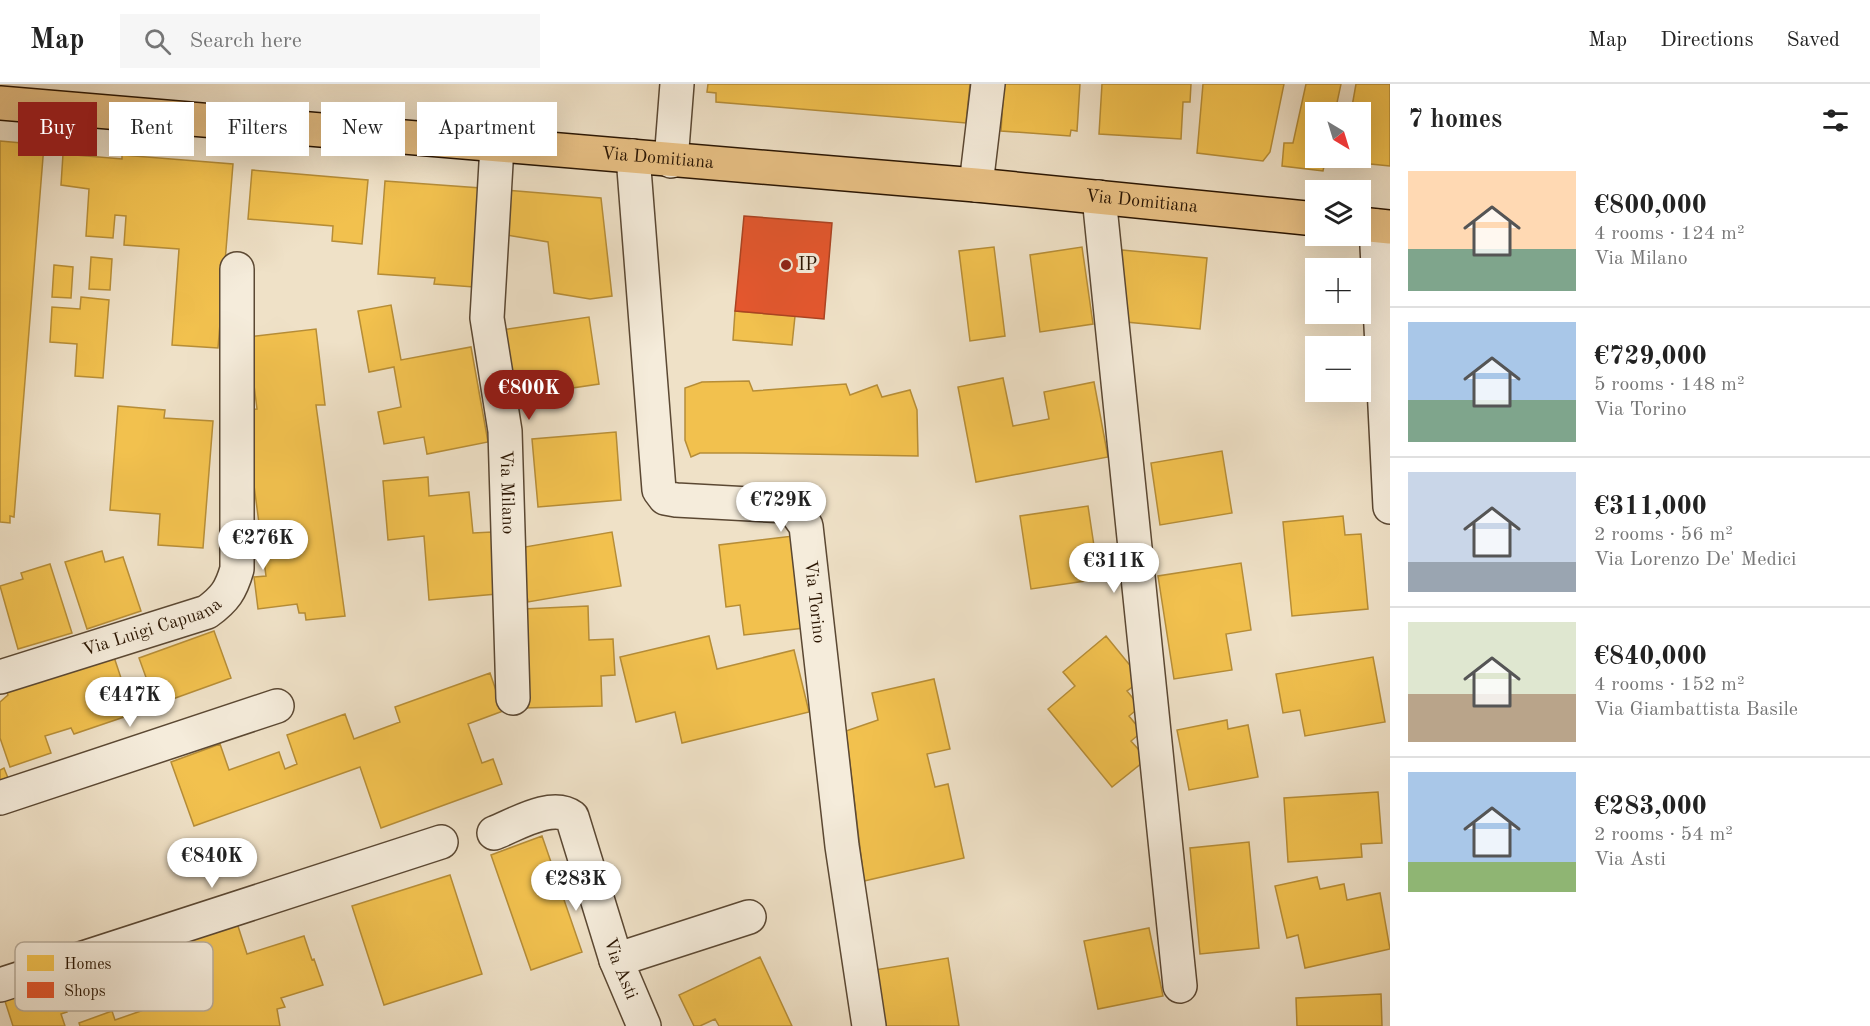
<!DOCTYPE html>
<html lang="en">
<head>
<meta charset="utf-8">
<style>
	:root { --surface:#fff; --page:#f6f6f6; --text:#222; --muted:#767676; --line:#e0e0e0; --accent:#8f2418 }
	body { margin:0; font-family:"Old Standard TT",serif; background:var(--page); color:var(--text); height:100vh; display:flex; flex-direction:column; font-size:22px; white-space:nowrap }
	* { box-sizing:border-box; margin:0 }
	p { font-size:20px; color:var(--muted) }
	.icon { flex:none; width:33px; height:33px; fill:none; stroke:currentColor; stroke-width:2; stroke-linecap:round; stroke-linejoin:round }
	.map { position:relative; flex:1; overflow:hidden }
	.side { display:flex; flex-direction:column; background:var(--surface); width:480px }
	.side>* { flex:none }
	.top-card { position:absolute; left:18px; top:18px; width:570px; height:54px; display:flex; gap:12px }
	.needle { width:39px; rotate:142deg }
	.tools { position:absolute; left:1305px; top:18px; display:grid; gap:12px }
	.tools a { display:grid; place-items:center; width:66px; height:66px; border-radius:0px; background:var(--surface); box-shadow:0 6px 24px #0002; font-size:30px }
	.price { position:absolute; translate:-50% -51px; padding:0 14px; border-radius:21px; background:#fff; color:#222; font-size:20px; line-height:39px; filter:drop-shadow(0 2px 3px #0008) }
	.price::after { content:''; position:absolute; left:50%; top:36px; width:18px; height:14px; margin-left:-9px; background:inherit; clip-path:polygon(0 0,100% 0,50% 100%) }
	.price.selected { background:var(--accent); color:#fff }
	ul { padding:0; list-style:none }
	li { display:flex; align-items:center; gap:18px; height:150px; padding:0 18px }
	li+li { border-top:2px solid var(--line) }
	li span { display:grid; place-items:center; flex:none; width:168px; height:120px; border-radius:0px; color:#555 }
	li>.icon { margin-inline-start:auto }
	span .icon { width:72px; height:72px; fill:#fffc; stroke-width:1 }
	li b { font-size:26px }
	h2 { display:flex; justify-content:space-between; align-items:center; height:72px; padding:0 18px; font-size:26px }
	.tag { padding:0 21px; border-radius:0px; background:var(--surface); box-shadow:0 6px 24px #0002; font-size:21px; line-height:54px }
	.tag.selected { background:var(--accent); color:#fff }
	header { display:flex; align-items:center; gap:36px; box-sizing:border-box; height:84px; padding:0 30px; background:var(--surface); border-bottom:2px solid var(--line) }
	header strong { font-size:28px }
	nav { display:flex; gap:33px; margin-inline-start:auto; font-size:21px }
	.search { width:420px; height:54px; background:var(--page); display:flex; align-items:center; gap:15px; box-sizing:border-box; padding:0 21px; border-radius:0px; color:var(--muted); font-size:22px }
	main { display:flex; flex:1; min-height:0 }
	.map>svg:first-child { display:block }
	.homes { fill:#f2c14e; stroke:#b68d37; stroke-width:1.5 }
	.shops { fill:#e4572e; stroke:#ac4321; stroke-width:1.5 }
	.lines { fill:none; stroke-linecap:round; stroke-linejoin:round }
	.minor-casing { stroke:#5b4833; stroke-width:36 }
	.major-casing { stroke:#2a1502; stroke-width:36 }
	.minor { stroke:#f5ecdb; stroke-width:33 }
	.major { stroke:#e8c084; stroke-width:33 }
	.poi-dot { fill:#8f2418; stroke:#f5ecdb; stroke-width:2 }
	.labels { text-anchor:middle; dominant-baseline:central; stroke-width:6; stroke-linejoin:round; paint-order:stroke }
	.street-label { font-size:18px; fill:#2a1502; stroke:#f5ecdb }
	.poi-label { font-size:18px; fill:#2a1502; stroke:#f5ecdb; text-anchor:start }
	.key { fill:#f5ecdb; stroke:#b8ac9a; stroke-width:1.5 }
	.key-label { font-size:16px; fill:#2a1502 }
</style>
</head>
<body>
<header>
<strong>Map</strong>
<div class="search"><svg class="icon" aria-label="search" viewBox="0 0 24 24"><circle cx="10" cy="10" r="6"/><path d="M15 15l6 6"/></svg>Search here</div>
<nav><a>Map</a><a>Directions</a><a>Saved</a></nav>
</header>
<main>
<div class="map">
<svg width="1390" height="942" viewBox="0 0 1390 942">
	<rect width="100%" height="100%" fill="#efe1c7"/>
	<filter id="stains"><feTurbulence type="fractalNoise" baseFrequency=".00333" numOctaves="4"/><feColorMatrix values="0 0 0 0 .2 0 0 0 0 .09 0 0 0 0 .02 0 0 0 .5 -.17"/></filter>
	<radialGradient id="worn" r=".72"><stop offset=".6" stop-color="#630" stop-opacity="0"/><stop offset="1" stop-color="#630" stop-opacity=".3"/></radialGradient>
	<path class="homes" d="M 708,0 L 970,0 L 966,39 L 716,18 L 716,9 L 707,8 Z
		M 1004,0 L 1080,0 L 1077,47 L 1071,46 L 1070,52 L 1001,47 Z
		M 1102,0 L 1191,0 L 1190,18 L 1183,18 L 1181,55 L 1099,50 Z
		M 1203,0 L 1284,0 L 1270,68 L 1263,77 L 1197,69 Z
		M 1306,0 L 1341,0 L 1335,28 L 1316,28 L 1316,74 L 1326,74 L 1323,87 L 1282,82 L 1284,59 L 1293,59 Z
		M 1356,0 L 1390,0 L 1390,82 L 1341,77 L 1341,74 L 1360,74 L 1360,28 L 1351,28 Z
		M 0,57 L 44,61 L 14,433 L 10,432 L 10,439 L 0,438 Z
		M 63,70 L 122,75 L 122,71 L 233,80 L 218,264 L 172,261 L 179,165 L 124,161 L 126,132 L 115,131 L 113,154 L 86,152 L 89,105 L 61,101 Z
		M 252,86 L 368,96 L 362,160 L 332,157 L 333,142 L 248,135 Z
		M 385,97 L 481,104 L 474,203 L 434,200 L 435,194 L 378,190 Z
		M 504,106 L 601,114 L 612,212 L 590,215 L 554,209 L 548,158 L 506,151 Z
		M 994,163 L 1005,252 L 970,257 L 959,167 Z
		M 1082,163 L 1093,240 L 1040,248 L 1030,171 Z
		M 1122,166 L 1207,174 L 1200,245 L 1115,237 Z
		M 91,173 L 112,175 L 110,206 L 89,205 Z
		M 54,181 L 73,183 L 71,214 L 52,213 Z
		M 81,213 L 109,216 L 103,294 L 75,292 L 77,260 L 50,258 L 52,223 L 80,225 Z
		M 391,221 L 401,276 L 471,263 L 488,358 L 427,370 L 424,353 L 384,360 L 378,328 L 401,323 L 394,283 L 369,288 L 358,227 Z
		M 735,227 L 795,232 L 792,261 L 733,256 Z
		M 589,233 L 599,300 L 512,313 L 502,246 Z
		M 316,245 L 325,321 L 316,321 L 345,532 L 306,536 L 305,529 L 299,529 L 297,520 L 258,525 L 254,493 L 266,492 L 244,326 L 257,325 L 248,253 Z
		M 1003,294 L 1013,342 L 1049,335 L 1044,308 L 1094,298 L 1108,373 L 976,398 L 958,303 Z
		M 749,297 L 753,307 L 846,300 L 850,311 L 877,301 L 882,313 L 910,306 L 917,326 L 918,372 L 743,369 L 700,369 L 691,373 L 685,356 L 685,304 L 702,298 Z
		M 118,322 L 165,326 L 164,334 L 213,337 L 203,464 L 158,461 L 160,430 L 110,426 Z
		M 616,348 L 621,416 L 538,423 L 532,355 Z
		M 1222,367 L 1232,429 L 1160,441 L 1151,379 Z
		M 428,393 L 429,412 L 469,408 L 473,449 L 492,448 L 497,510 L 429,516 L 424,452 L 388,456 L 383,397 Z
		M 1088,422 L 1099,495 L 1031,505 L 1020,432 Z
		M 1343,432 L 1345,451 L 1361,450 L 1368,525 L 1292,532 L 1283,438 Z
		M 612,448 L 621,502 L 528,518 L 519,464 Z
		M 793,452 L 804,544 L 744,551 L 740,521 L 726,523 L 719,461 Z
		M 102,467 L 105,478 L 123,473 L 141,527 L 87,545 L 65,478 Z
		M 1241,479 L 1251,546 L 1226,550 L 1232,586 L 1174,595 L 1158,492 Z
		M 50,480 L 72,549 L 18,565 L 0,502 L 23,495 L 21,489 Z
		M 588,522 L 589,556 L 613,555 L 615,591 L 601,592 L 602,622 L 522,624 L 523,525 Z
		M 214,547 L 231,594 L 156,621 L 139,574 Z
		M 709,552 L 717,585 L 794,566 L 809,628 L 682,659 L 675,628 L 636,638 L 620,573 Z
		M 1106,552 L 1142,596 L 1127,607 L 1140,623 L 1129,632 L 1142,648 L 1131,657 L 1147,675 L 1112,703 L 1048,625 L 1075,602 L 1063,588 Z
		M 113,570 L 133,630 L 74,650 L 71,644 L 45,652 L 51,669 L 10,683 L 0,654 L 0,618 L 8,611 L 6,606 Z
		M 1373,573 L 1385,638 L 1305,652 L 1300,626 L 1283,629 L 1276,590 Z
		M 490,589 L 503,627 L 468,640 L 482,679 L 493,675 L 502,700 L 381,744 L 360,683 L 194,742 L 171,678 L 220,660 L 229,686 L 279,668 L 285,685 L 297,680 L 287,651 L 345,630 L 354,655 L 400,638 L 395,623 Z
		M 934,595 L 950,665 L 927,670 L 935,703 L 948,700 L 964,774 L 864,797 L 846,647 L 878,636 L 872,609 Z
		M 1227,636 L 1228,645 L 1248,641 L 1258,693 L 1189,706 L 1177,646 Z
		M 4,684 L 12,704 L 0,708 L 0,686 Z
		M 1378,708 L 1382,759 L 1361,760 L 1362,773 L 1288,778 L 1284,714 Z
		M 542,752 L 582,868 L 531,886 L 491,771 Z
		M 1249,758 L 1259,864 L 1200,870 L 1190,764 Z
		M 450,791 L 482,890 L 384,921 L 352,822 Z
		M 1317,793 L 1320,805 L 1344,800 L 1347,816 L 1380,809 L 1390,865 L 1305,884 L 1298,851 L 1287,854 L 1275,802 Z
		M 236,836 L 247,870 L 304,852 L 312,876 L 314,875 L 323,901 L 281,914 L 285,923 L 277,925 L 280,942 L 80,942 L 79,939 L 112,927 L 115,936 L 161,920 L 159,914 L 205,900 L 200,885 L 194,887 L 184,854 Z
		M 1149,844 L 1163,912 L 1098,925 L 1084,857 Z
		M 760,873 L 792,942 L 719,942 L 715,935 L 700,942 L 694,942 L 679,911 Z
		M 948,874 L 959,942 L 877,942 L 868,887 Z
		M 56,895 L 67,928 L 61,930 L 65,942 L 13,942 L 3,911 Z
		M 1381,910 L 1382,942 L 1297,942 L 1296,914 Z"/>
	<path class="shops" d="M 744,132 L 832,139 L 824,235 L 735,227 Z"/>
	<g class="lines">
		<g class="minor-casing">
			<g id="minor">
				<path id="s1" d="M 497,62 L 487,234 L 505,347 L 513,614"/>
				<path id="s2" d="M 633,72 L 659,406 L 665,414 L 676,416 L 786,422 L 794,425 L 806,442 L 842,762 L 869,942"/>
				<path d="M 671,77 L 677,0"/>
				<path d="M 976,101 L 988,0"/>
				<path d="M 1099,113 L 1180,902"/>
				<path d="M 1376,142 L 1390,423"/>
				<path id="s3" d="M 0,593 L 207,528 C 225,515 231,506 237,485 L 237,185"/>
				<path d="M 0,714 L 277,622"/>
				<path id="s4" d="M 494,749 C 515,741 552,718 572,733 L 616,876 L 644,942"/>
				<path d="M 616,876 L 749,833"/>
				<path d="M 0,901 L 441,758"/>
			</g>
		</g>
		<g class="major-casing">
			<g id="major">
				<path id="s5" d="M 0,19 L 976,101 L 1316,135"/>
				<path d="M 1360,140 L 1390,143"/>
			</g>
		</g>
		<use href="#minor" class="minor"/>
		<use href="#major" class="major"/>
	</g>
	<circle class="poi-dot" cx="786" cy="181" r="6"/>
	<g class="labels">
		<g class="street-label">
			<text stroke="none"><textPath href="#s5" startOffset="660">Via Domitiana</textPath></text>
			<text stroke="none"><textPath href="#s5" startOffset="1146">Via Domitiana</textPath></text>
			<text stroke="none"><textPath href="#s1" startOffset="348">Via Milano</textPath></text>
			<text stroke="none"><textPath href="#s2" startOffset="572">Via Torino</textPath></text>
			<text stroke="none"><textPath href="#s3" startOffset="160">Via Luigi Capuana</textPath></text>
			<text stroke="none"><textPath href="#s4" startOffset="242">Via Asti</textPath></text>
		</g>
		<g class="poi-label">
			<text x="798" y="181">IP</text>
		</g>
	</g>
	<rect x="15" y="858" width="198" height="69" rx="9" class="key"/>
	<rect x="27" y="871" width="27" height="16" fill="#f2c14e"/>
	<rect x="27" y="898" width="27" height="16" fill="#e4572e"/>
	<g class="key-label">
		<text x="64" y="885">Homes</text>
		<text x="64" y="912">Shops</text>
	</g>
	<rect width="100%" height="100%" filter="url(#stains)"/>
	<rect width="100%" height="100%" fill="url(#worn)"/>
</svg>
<div class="tools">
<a><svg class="needle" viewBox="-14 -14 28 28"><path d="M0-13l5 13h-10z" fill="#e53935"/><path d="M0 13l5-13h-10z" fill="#767676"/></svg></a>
<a><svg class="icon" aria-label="layers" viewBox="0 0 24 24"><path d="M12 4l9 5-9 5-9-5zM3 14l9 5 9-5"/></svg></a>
<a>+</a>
<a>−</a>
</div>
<b class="price selected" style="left:529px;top:337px">€800K</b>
<b class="price" style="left:781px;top:449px">€729K</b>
<b class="price" style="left:263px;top:487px">€276K</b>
<b class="price" style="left:1114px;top:510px">€311K</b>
<b class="price" style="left:130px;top:644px">€447K</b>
<b class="price" style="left:212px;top:805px">€840K</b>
<b class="price" style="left:576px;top:828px">€283K</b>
<div class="top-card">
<a class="tag selected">Buy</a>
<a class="tag">Rent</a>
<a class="tag">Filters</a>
<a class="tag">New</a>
<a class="tag">Apartment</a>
</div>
</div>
<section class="side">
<h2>7 homes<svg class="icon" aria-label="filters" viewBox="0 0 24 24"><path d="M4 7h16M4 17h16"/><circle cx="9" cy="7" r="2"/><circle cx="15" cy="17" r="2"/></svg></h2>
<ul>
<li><span style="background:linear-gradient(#ffd9b3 65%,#7fa58c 0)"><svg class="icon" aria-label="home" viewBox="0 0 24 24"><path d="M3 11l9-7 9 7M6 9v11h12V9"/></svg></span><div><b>€800,000</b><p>4 rooms · 124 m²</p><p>Via Milano</p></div></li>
<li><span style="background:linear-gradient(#a9c7e8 65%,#7fa58c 0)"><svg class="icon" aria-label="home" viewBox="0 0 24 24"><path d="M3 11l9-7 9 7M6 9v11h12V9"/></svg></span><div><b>€729,000</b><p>5 rooms · 148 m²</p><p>Via Torino</p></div></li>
<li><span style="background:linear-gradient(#c9d6e8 75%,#9aa5b1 0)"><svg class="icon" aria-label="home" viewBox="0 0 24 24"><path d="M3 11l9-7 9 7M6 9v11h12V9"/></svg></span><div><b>€311,000</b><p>2 rooms · 56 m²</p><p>Via Lorenzo De' Medici</p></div></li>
<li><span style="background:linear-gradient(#dfe7d0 60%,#b9a48a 0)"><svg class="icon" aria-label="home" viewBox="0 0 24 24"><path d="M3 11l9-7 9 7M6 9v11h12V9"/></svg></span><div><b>€840,000</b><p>4 rooms · 152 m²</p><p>Via Giambattista Basile</p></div></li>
<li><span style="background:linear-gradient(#a9c7e8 75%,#8fb573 0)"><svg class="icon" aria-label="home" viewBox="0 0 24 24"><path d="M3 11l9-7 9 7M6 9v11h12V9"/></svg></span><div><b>€283,000</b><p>2 rooms · 54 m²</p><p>Via Asti</p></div></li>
</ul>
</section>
</main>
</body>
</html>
